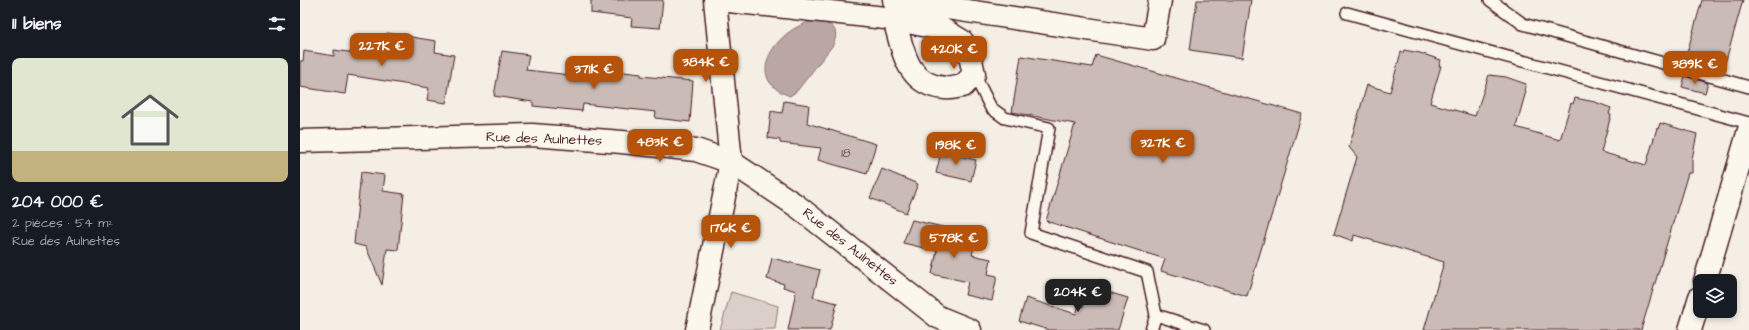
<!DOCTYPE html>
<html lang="fr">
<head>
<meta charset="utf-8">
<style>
	:root { --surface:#171b24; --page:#20242c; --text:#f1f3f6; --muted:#9ea1a6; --accent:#b45309 }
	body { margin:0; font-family:"Architects Daughter",sans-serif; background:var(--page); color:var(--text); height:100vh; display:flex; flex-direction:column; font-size:15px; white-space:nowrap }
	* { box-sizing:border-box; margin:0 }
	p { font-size:13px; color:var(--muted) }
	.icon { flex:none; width:22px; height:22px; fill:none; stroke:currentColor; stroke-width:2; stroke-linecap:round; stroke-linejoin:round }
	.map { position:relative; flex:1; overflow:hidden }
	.details { display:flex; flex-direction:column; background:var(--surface); width:300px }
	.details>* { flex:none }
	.buttons { position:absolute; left:1393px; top:274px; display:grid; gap:8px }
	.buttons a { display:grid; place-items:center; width:44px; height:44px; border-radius:8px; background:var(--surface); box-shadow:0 2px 6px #0003; font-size:20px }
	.price { position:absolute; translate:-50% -34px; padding:0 9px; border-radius:8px; background:var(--accent); color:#fff; font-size:13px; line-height:26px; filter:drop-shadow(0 1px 2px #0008) }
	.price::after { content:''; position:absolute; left:50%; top:24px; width:12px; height:9px; margin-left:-6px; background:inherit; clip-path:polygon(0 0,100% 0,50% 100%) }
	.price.active { background:#222; color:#fff }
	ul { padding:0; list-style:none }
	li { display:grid; align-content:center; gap:8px; height:212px; padding:0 12px }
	li span { display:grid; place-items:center; height:124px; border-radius:8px; color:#555 }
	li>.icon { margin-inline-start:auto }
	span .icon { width:72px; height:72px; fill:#fffc; stroke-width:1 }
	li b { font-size:17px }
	h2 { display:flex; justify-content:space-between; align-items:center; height:48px; padding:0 12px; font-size:17px }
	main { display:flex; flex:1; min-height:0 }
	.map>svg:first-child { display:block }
	.green { fill:#dbd0c9; stroke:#92787a }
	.water { fill:#baa7a5; stroke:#8d7174 }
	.building { fill:#cabbb6; stroke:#4a1f2b }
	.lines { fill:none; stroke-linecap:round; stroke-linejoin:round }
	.service-casing { stroke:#4a1f2b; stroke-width:14 }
	.minor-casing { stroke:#4a1f2b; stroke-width:25 }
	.secondary-casing { stroke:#4a1f2b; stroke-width:25 }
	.service { stroke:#fbf7ec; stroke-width:11 }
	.minor { stroke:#fbf7ec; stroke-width:22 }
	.secondary { stroke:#fbf7ec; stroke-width:22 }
	.labels { text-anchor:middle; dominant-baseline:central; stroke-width:3; stroke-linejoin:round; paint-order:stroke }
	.number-label { font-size:12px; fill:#6a464e }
	.street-label { font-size:14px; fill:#4a1f2b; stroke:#fbf7ec }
</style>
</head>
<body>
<main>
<section class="details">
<h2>11 biens<svg class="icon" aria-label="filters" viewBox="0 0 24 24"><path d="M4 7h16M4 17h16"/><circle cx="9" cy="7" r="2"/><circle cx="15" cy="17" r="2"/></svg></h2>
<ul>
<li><span style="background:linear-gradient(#dfe7d0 75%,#c2b280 0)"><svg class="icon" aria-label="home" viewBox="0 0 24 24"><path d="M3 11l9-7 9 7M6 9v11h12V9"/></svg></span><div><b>204 000 €</b><p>2 pièces · 54 m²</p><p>Rue des Aulnettes</p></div></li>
</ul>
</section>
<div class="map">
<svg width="1449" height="330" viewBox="0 0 1449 330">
	<rect width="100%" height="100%" fill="#f4eee4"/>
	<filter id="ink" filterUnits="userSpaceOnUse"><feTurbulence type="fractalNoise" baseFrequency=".025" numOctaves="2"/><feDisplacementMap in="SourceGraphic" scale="8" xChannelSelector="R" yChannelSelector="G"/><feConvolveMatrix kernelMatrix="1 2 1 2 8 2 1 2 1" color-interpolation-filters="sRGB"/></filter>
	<g filter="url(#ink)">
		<path class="green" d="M 431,292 L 478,306 L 475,329 L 420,330 Z"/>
		<path class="water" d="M 514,21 C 530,23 541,27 533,45 L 497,91 L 490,96 C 440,79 478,27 514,21 Z"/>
		<path class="building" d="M 291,0 L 363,0 L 360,28 L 331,26 L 332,18 L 291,13 Z
			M 897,0 L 951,0 L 942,58 L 890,50 Z
			M 1402,0 L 1443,0 L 1423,71 L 1388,63 L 1388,61 L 1385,60 Z
			M 87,33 L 136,41 L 135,52 L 154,55 L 146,103 L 127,100 L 129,88 L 48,75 L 45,94 L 0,87 L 0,61 L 3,61 L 4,51 L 34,56 L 34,50 L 83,57 Z
			M 1104,50 L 1120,53 L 1141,60 L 1139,66 L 1141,66 L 1130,103 L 1175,116 L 1189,75 L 1206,77 L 1226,84 L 1224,90 L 1226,91 L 1216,127 L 1260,140 L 1271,103 L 1273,104 L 1275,98 L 1295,102 L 1311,108 L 1309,114 L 1311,115 L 1301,152 L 1346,165 L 1357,128 L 1358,129 L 1360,123 L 1397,134 L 1392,159 L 1392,173 L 1388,173 L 1341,330 L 1124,330 L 1144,262 L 1054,235 L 1053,241 L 1034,234 L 1057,157 L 1049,147 L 1067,85 L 1090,92 L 1101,52 L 1103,53 Z
			M 202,51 L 229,55 L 226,70 L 297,78 L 298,69 L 341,74 L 341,76 L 393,81 L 390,122 L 355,118 L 356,112 L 283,104 L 282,111 L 233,106 L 233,102 L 194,96 Z
			M 796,55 L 1002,114 L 947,296 L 861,271 L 865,259 L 746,221 L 775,124 L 712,112 L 721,56 L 792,67 Z
			M 1385,76 L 1408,83 L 1405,93 L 1382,87 Z
			M 484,101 L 509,105 L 507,123 L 576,144 L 567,174 L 518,160 L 521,148 L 480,143 L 480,140 L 468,138 L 471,111 L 482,113 Z
			M 641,152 L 676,160 L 671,181 L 636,173 Z
			M 582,169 L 618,184 L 606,213 L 570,198 Z
			M 61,172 L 85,175 L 83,191 L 104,194 L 98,250 L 87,249 L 82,285 L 66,247 L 54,244 Z
			M 612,220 L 643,227 L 641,236 L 675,243 L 672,255 L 691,259 L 688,274 L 697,276 L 692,301 L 665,295 L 668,282 L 632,274 L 640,237 L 637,251 L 603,243 Z
			M 472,258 L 520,270 L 513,297 L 537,303 L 530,330 L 488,330 L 496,291 L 483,287 L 484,284 L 467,279 Z
			M 788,286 L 828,298 L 818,330 L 749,330 L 719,321 L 726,298 L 776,314 L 779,305 L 783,307 Z"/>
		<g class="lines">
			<g class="service-casing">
				<path id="service" d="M 1190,0 L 1223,24 L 1449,87
					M 1047,13 L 1449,123
					M 674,74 L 691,108 L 705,118 L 749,128 L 731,233 L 847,272 L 856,315 L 851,330
					M 856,315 L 904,330"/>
			</g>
			<g class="minor-casing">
				<path id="minor" d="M 420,0 L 594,19 L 642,29 L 662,41 L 670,56 L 674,74 L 663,86 C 657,87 650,89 645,88 C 606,85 603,49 594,19
					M 594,0 L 853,39 L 860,0
					M 0,141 L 232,135 L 322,142 L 396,150 L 431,162 L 497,206 L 638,317 L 670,330
					M 397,330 L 431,162 L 415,0"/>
			</g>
			<g class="secondary-casing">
				<path id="secondary" d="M 1405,281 L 1449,130
					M 1390,330 L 1400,297"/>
			</g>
			<use href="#service" class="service"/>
			<use href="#minor" class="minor"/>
			<use href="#secondary" class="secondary"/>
		</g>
	</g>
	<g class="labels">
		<g class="number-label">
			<text x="546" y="153">18</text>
		</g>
		<g class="street-label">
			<text transform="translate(244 139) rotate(2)">Rue des Aulnettes</text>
			<text transform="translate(550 247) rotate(38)">Rue des Aulnettes</text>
		</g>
	</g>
</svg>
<div class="buttons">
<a><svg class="icon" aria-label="layers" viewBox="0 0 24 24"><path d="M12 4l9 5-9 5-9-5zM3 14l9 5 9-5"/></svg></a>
</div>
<b class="price" style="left:82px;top:67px">227K €</b>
<b class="price" style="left:654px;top:70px">420K €</b>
<b class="price" style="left:406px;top:83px">384K €</b>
<b class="price" style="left:1395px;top:85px">389K €</b>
<b class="price" style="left:294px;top:90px">371K €</b>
<b class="price" style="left:360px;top:163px">483K €</b>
<b class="price" style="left:863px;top:164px">327K €</b>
<b class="price" style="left:656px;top:166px">198K €</b>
<b class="price" style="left:431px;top:249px">176K €</b>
<b class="price" style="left:654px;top:259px">578K €</b>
<b class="price active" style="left:778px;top:313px">204K €</b>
</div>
</main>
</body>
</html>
